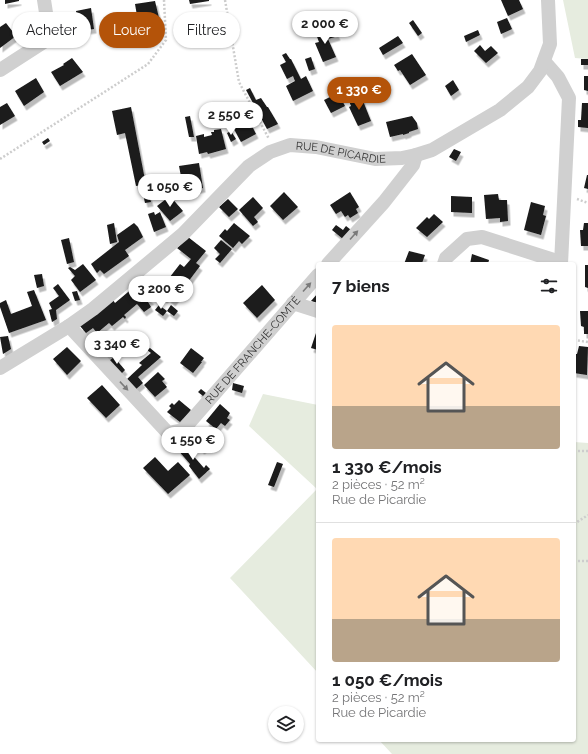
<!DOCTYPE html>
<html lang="fr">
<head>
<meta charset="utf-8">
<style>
	:root { --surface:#fff; --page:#f2f2f2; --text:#202124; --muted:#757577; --line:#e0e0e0; --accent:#b45309 }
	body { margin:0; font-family:Raleway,sans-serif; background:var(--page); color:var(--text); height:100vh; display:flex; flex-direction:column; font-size:15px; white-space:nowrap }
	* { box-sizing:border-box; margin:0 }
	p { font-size:13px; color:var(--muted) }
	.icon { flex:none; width:22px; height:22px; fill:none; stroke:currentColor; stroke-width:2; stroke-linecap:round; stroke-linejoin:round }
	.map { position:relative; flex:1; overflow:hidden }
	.panel { position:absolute; left:316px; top:262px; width:260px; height:480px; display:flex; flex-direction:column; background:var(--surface); border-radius:4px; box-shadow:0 1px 3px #0004 }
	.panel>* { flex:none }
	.guide { position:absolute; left:12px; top:12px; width:244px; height:36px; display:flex; gap:8px }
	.controls { position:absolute; left:268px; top:706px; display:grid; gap:8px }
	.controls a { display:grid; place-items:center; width:36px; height:36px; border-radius:50%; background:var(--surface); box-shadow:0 1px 3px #0004; font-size:20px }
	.price { position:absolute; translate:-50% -34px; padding:0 9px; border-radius:14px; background:#fff; color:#222; font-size:13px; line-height:26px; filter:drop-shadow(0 1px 2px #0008) }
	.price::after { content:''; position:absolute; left:50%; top:24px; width:12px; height:9px; margin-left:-6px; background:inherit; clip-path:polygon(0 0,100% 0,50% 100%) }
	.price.selected { background:var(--accent); color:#fff }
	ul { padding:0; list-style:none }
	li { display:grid; align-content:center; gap:8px; height:212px; padding:0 16px }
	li+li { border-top:1px solid var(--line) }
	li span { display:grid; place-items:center; height:124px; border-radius:4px; color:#555 }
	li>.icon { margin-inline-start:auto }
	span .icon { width:72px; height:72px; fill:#fffc; stroke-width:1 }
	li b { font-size:17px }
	h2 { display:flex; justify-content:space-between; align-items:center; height:48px; padding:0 16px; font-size:17px }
	.pill { padding:0 14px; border-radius:18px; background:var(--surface); box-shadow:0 1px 3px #0004; font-size:14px; line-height:36px }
	.pill.selected { background:var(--accent); color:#fff }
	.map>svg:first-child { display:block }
	.green { fill:#e6ecdf }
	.building { fill:#1a1a1a; filter:url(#shadow) }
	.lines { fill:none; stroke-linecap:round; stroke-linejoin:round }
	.path { stroke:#cdcdcd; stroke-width:2.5; stroke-dasharray:2 2; stroke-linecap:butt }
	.minor { stroke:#d0d0d0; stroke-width:14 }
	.oneway { fill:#7a7a7a }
	.labels { text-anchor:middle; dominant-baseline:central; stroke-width:4; stroke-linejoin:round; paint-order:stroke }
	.street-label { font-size:11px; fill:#333; stroke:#fff }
</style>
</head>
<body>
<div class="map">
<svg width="588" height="754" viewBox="0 0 588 754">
	<defs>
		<filter id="shadow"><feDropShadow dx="2.5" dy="4.5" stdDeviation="0" flood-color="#0004"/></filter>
	</defs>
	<rect width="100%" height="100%" fill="#fff"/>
	<path class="green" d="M 563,0 L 588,0 L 588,59 L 575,58 Z
		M 263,394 L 318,405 L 318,673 L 230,578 L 317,489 L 249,426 Z
		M 574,442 L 588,443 L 588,754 L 392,754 L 379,740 L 574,740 Z"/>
	<path class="building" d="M 5,0 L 19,0 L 19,1 L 5,4 Z
		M 189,0 L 209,0 L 209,1 L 190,4 Z
		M 501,0 L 519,0 L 523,9 L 508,16 Z
		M 155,1 L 159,18 L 148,35 L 141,39 L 135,4 Z
		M 91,8 L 94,29 L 79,31 L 78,24 L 76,24 L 75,18 L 77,18 L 76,11 Z
		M 507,18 L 512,29 L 501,34 L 497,22 Z
		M 413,20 L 422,33 L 418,36 L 409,23 Z
		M 6,23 L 16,36 L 0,48 L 0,27 Z
		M 317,25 L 321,35 L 331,31 L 332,33 L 336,32 L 338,36 L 328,39 L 336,57 L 323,62 L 315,43 L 319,42 L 313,26 Z
		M 478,30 L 480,35 L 466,42 L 464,36 Z
		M 398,36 L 403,43 L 383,55 L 379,48 Z
		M 480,45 L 485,51 L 491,46 L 498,53 L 486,63 L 474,51 Z
		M 286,53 L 290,59 L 291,59 L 301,79 L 306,76 L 313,91 L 293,101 L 286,86 L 295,81 L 293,76 L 287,79 L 280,65 L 286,62 L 282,55 Z
		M 412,54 L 426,75 L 410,85 L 400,70 L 398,71 L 394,65 Z
		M 311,57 L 315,69 L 309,71 L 305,59 Z
		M 72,58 L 83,72 L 60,86 L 51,72 L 64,65 L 63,64 Z
		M 581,59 L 588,59 L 588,65 L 581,65 Z
		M 584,76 L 588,76 L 588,91 L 584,90 Z
		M 36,78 L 44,92 L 24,106 L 15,91 Z
		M 453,80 L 459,90 L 451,96 L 445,86 Z
		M 250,88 L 256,100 L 261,98 L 267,107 L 268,107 L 278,124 L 267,129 L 246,90 Z
		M 336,94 L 338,97 L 340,97 L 345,106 L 331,113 L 324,100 Z
		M 361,96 L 371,121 L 358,126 L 349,107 L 351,106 L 349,101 Z
		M 7,103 L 15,116 L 0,125 L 0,107 Z
		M 582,103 L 588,103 L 588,128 L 578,127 L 578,120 L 581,120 Z
		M 131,107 L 145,180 L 151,202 L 145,203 L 141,185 L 136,186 L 125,133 L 117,135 L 112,111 Z
		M 249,110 L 254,120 L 250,122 L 256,134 L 241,142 L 228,118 L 239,112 L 241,118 L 246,115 L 245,112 Z
		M 190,116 L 194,137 L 189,137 L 185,117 Z
		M 412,116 L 417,123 L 418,129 L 409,132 L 409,133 L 403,135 L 403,134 L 390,137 L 386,122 Z
		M 221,129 L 226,149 L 208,154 L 207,152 L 199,154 L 196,136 L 204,134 L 204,137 L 212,135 L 211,132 L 214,132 L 214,130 Z
		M 231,131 L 236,139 L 231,142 L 227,133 Z
		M 48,138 L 50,141 L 44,145 L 42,142 Z
		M 454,149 L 461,152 L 456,161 L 449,157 Z
		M 199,163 L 203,188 L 184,192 L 179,166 Z
		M 587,175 L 588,175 L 588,189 L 584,188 Z
		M 284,192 L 298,207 L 283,220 L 270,206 Z
		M 350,192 L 359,207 L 356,209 L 358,213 L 350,218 L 348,215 L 345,217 L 341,211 L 336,214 L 330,205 Z
		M 498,194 L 499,200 L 507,200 L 508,221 L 500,222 L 500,218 L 486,219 L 484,195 Z
		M 170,196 L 183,211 L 170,221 L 157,206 Z
		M 451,196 L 472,197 L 472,213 L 451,212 Z
		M 253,197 L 263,208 L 254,217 L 258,222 L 253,226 L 239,210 Z
		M 228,199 L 238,209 L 229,217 L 219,207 Z
		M 531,202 L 545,206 L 543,215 L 546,216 L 541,235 L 524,230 Z
		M 154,212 L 155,215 L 160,212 L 166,227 L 154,232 L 148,214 Z
		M 434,214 L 443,222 L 427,237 L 416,228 L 427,217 L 429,219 Z
		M 114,223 L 117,242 L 110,244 L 107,225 Z
		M 134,223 L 138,227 L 143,237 L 125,250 L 129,256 L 104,274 L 100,270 L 97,273 L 91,264 L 119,242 L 117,235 Z
		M 234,223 L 250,236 L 242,244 L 239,241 L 233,248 L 219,236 L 225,229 L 227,231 Z
		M 584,223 L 588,223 L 588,246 L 581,246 L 580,230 L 583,230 Z
		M 336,225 L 343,230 L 346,226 L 351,230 L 343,239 L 332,230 Z
		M 188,237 L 206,251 L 196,263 L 200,266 L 173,302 L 167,297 L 165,299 L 162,297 L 163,295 L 159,291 L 180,264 L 184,267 L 191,259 L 177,248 Z
		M 69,238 L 74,262 L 67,264 L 61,240 Z
		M 221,240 L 232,249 L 220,263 L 215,259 L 220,254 L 214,248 Z
		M 409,251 L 425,255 L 422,263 L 425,264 L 404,264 Z
		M 472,254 L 489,260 L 488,264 L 470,264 Z
		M 83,264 L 96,280 L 80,292 L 71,280 L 75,276 L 68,268 L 70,267 L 75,270 Z
		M 585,265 L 588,265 L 588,288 L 585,287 Z
		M 42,274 L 44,286 L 37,288 L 34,275 Z
		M 58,284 L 70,300 L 56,310 L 57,319 L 52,322 L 49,310 L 52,309 L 49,303 L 59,296 L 53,288 Z
		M 262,285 L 275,300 L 257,318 L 243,303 Z
		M 134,287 L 152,300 L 148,302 L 151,307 L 144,312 L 137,304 L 124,315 L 126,317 L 125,319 L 123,317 L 112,326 L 109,323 L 97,333 L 93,328 L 86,333 L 80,326 L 113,300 L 115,303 Z
		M 34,290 L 46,320 L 9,333 L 0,307 L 0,303 L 6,300 L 11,314 L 32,306 L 27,292 Z
		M 77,291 L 80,300 L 75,301 L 72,292 Z
		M 318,293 L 318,303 L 311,301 Z
		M 159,305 L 167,311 L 163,316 L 155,310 Z
		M 171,305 L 178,311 L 174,316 L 167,311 Z
		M 580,311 L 588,311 L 588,334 L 584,334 L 584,327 L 581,326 Z
		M 318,327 L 318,350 L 311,348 Z
		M 111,334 L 114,337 L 109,341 L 116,349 L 106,358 L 97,346 Z
		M 8,336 L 11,349 L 3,354 L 0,337 Z
		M 579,346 L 588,347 L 587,375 L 574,373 L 574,354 L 577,354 Z
		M 67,347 L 81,361 L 67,375 L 53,359 Z
		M 150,348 L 161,357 L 138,377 L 143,383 L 135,390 L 126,380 L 142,365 L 139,363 L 151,353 L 147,350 Z
		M 191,348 L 204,358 L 201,362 L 202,362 L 193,373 L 180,363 Z
		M 114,357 L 125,370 L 121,374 L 109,361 Z
		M 158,372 L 165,379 L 162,381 L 167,387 L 155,397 L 144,385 Z
		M 233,383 L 244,386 L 242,393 L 232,390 Z
		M 102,385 L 120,405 L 106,418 L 87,398 Z
		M 201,389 L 206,393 L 203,396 L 198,392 Z
		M 179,400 L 191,410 L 180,422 L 167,412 L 171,408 L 169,406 L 172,403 L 174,405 Z
		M 220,404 L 230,413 L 227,418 L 230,420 L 225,426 L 221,423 L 216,429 L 206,421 Z
		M 203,433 L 211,442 L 202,450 L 193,440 Z
		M 187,442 L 194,449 L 190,452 L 204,468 L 206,465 L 210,469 L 199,479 L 189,466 L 190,464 L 178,450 Z
		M 155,457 L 168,471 L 178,462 L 190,475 L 168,494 L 143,468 Z
		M 277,462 L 283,464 L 274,487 L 268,485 Z"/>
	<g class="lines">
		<path class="path" d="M 225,0 L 239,82 L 269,139
			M 0,159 L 148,64 L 166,40 L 164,0
			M 577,199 L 588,203
			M 574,340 L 588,342
			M 574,451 L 588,451
			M 574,524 L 588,515
			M 574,561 L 588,561"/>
		<g class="minor">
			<path d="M 544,61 L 558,77 L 569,98 L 561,264"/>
			<path d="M 0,70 L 45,41 L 49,32 L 44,0"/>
			<path d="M 328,264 L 384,202 L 413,165 L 416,155"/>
			<path d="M 444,264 L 446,258 L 467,239 L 482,237 L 560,262"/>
			<path d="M 293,303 L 318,311"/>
			<path id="s1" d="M 69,326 L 168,433 L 183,430 L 318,275"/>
			<path id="s2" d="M 0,368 L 69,326 L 93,309 L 183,234 L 249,166 L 270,152 L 290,145 L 316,147 L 375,159 L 402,158 L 416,155 L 432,150 L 500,110 L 528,87 L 540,71 L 550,44 L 548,0"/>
		</g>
	</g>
	<defs><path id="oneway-solid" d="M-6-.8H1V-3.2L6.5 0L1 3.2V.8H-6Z"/></defs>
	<g class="oneway">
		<use href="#oneway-solid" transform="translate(354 235) rotate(-48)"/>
		<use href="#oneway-solid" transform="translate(307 287) rotate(-48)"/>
		<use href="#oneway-solid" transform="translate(124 386) rotate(47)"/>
	</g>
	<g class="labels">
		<g class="street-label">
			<text stroke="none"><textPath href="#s2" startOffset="420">RUE DE PICARDIE</textPath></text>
			<text stroke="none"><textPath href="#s1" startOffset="267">RUE DE FRANCHE-COMTÉ</textPath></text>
		</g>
	</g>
</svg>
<div class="controls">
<a><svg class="icon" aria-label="layers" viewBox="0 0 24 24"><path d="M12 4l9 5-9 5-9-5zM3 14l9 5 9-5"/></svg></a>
</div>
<b class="price" style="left:325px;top:45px">2 000 €</b>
<b class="price selected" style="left:359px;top:111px">1 330 €</b>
<b class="price" style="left:231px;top:136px">2 550 €</b>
<b class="price" style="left:170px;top:208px">1 050 €</b>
<b class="price" style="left:161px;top:310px">3 200 €</b>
<b class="price" style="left:117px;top:365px">3 340 €</b>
<b class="price" style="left:193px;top:461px">1 550 €</b>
<div class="guide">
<a class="pill">Acheter</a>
<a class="pill selected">Louer</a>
<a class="pill">Filtres</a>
</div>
<section class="panel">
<h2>7 biens<svg class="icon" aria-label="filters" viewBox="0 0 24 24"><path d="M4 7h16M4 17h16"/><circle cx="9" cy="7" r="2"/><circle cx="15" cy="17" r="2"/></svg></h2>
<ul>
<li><span style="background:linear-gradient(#ffd9b3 65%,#b9a48a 0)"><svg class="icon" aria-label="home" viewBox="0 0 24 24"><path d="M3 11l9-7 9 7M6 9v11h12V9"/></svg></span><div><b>1 330 €/mois</b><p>2 pièces · 52 m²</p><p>Rue de Picardie</p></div></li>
<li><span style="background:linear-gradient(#ffd9b3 65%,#b9a48a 0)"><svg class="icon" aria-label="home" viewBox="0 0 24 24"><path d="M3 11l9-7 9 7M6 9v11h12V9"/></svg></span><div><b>1 050 €/mois</b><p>2 pièces · 52 m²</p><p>Rue de Picardie</p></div></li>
</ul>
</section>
</div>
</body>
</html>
